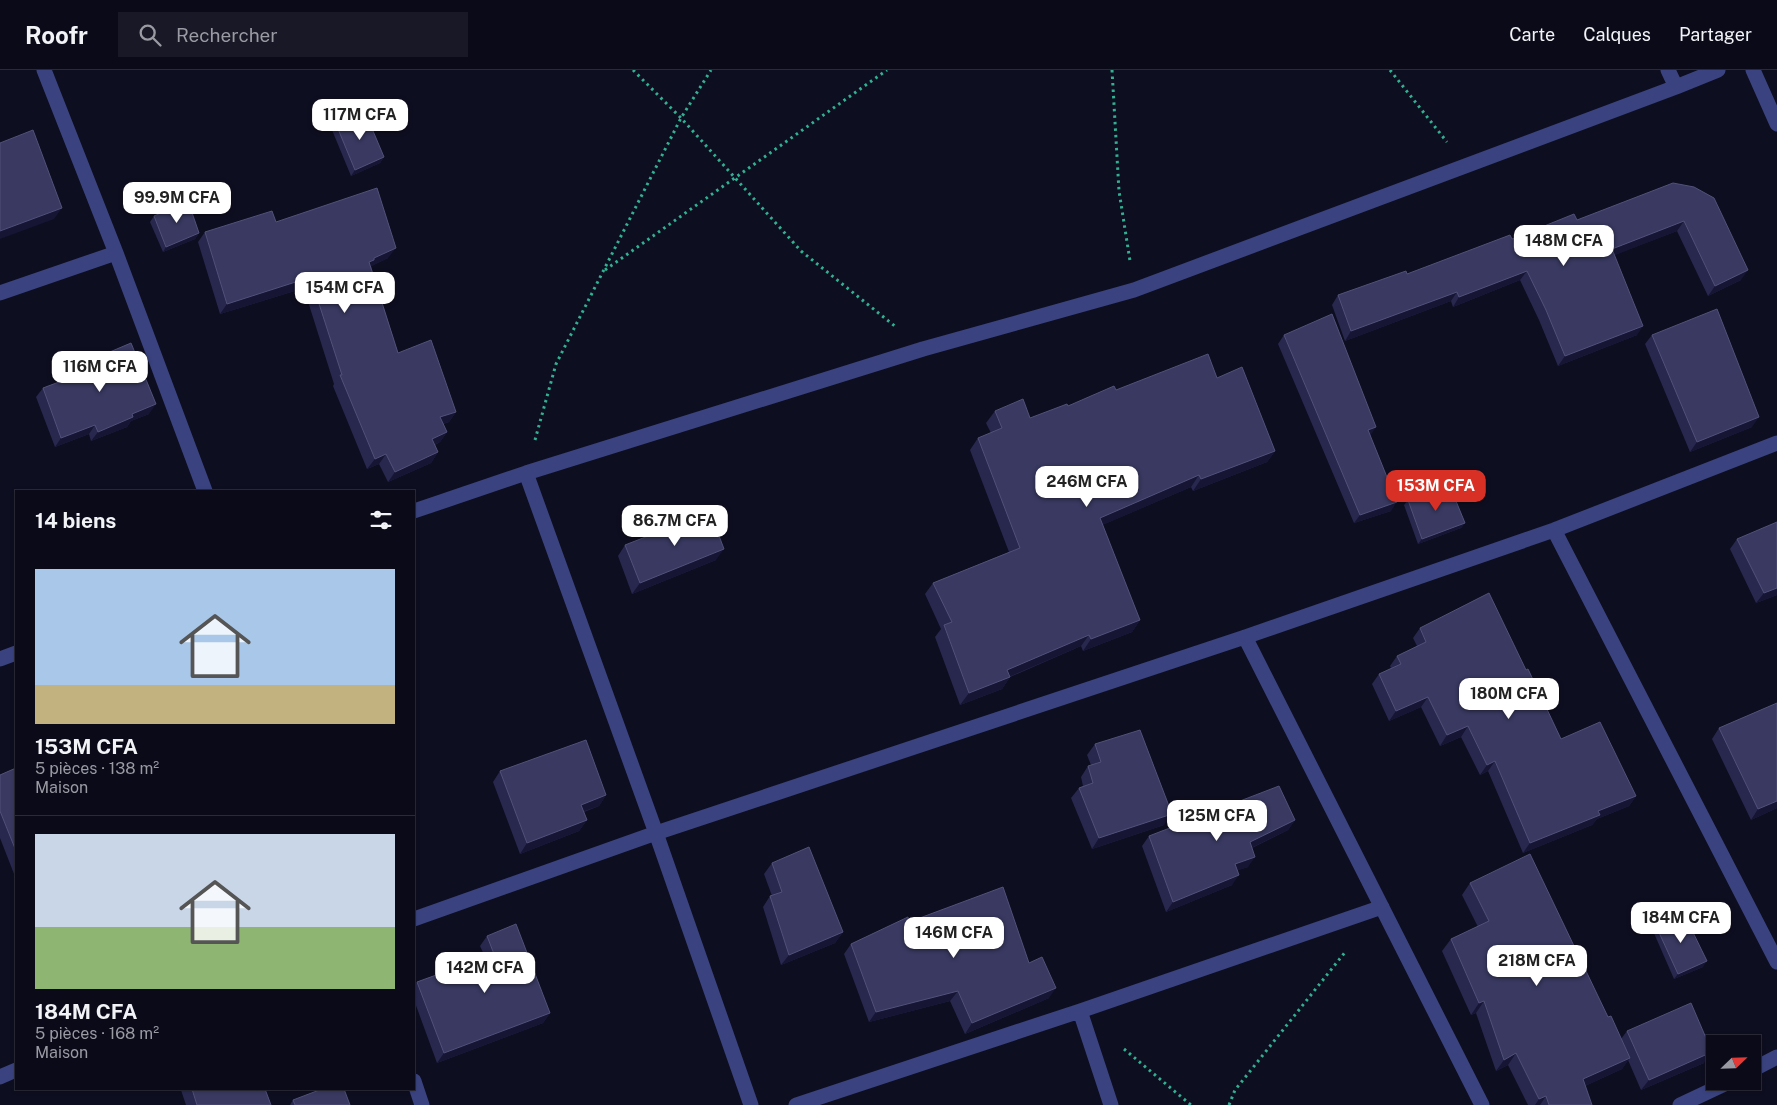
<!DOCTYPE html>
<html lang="fr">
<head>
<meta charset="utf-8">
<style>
	:root { --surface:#0a0a19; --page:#181826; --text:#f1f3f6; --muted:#999aa2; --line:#2a2b38; --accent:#d93025 }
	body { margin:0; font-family:"Public Sans",sans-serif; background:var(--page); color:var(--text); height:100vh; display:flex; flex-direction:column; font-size:19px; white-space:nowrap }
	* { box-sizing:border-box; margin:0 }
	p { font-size:16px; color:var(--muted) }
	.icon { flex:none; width:28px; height:28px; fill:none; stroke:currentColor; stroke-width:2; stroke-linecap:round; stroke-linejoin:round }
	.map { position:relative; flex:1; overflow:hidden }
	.side { position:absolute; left:15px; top:420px; width:400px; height:600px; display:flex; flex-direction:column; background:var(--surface); border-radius:0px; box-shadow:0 1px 4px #0004,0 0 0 1px var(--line) }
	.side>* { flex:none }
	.needle { width:32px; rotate:67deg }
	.tools { position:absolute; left:1706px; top:965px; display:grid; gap:10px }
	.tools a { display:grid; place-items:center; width:55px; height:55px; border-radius:0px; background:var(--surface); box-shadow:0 1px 4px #0004,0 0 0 1px var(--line); font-size:25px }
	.price { position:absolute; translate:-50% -42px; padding:0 11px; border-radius:10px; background:#fff; color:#222; font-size:16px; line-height:32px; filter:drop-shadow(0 1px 2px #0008) }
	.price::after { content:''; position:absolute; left:50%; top:30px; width:15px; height:11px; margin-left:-8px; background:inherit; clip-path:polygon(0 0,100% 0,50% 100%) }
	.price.on { background:var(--accent); color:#fff }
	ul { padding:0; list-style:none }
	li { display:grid; align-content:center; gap:10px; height:265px; padding:0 20px }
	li+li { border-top:1px solid var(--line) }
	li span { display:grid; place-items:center; height:155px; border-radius:0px; color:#555 }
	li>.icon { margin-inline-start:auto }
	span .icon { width:90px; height:90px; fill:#fffc; stroke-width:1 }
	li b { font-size:21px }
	h2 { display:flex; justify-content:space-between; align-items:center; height:60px; padding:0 20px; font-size:21px }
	header { display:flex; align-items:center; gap:30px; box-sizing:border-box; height:70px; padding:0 25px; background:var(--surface); border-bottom:1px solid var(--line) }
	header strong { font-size:24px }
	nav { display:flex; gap:28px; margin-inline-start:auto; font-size:18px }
	.search { width:350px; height:45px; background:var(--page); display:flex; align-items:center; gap:12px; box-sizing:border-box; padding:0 18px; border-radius:0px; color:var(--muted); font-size:19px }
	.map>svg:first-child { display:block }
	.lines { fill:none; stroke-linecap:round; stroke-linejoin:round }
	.path { stroke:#31b092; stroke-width:3; stroke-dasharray:2.5 4; stroke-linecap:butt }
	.minor { stroke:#3a437f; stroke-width:15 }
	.wall { fill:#28274e }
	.shaded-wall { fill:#161534 }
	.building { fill:#393961; stroke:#51517a }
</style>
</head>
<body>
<header>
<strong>Roofr</strong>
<div class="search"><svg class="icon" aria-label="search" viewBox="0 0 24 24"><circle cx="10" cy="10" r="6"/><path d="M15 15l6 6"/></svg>Rechercher</div>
<nav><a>Carte</a><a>Calques</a><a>Partager</a></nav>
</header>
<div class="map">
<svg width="1777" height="1035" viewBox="0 0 1777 1035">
	<rect width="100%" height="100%" fill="#0e0e21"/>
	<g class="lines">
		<path class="path" d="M 633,0 L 681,48 L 801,181 L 896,257
			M 1112,0 L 1119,121 L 1130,191
			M 1390,0 L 1447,72
			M 605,200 L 887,0
			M 535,370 L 556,294 L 681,48 L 711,0
			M 1124,979 L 1191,1035
			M 1229,1035 L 1235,1020 L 1346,881"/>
		<path class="minor" d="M 44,0 L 116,183 L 205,421
			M 1668,0 L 1676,17
			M 1753,0 L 1777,54
			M 0,223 L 116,183
			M 526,403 L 656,763 L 751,1035
			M 414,441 L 526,403 L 923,279 L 1134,220 L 1676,17 L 1718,0
			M 1554,460 L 1777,892
			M 1245,567 L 1482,1035
			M 0,589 L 16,583
			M 414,849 L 656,763 L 1245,567 L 1554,460 L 1777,373
			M 1080,941 L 1111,1035
			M 1752,1000 L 1777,987
			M 0,1007 L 16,1000
			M 414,1011 L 422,1035
			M 796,1035 L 1080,941 L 1382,837
			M 1680,1035 L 1731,1011"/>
	</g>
	<path class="wall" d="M 336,54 L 384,87 L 380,93 L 351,106 L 332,60 Z
		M 1694,117 L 1741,210 L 1708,226 L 1677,161 L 1614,185 L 1637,265 L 1558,296 L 1539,250 L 1520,210 L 1453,237 L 1451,231 L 1345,271 L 1332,235 L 1338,225 L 1407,204 L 1512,169 Z
		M 154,146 L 199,163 L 195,169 L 163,182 L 150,152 Z
		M 276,152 L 388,188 L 371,196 L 398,283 L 456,342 L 449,352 L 443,354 L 447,362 L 440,372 L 435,375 L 438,382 L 431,393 L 388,412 L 379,394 L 367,399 L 333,316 L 334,314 L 305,222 L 299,224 L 298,220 L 220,244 L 198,172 L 205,162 Z
		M 1284,265 L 1370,365 L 1391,441 L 1354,453 L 1278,274 Z
		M 1652,265 L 1752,357 L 1690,382 L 1645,274 Z
		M 72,298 L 149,344 L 131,351 L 127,357 L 91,371 L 89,364 L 55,377 L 36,327 L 43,318 L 66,309 L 65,307 Z
		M 1217,308 L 1275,381 L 1267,392 L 1193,421 L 1191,417 L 1102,455 L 1140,550 L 1132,562 L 1083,581 L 1081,576 L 1010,607 L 1002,619 L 960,635 L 935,567 L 941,559 L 925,524 L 933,513 L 1009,482 L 970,380 L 978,368 L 991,363 L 986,353 L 995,341 L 1030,348 L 1116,320 Z
		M 1408,430 L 1465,453 L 1461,458 L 1418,474 L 1404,435 Z
		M 1737,469 L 1777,525 L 1756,533 L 1730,479 Z
		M 625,475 L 716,490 L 632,524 L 618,486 Z
		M 1420,558 L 1526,600 L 1561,669 L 1636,726 L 1629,736 L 1597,749 L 1592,755 L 1523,783 L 1488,701 L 1480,705 L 1461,667 L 1440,676 L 1421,637 L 1389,651 L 1372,614 L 1379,604 L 1391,598 L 1390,596 L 1397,586 L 1417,576 L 1413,568 Z
		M 1777,633 L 1777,738 L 1751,750 L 1712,669 L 1719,658 Z
		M 1095,674 L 1164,755 L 1092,779 L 1071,728 L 1079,718 L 1083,716 L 1081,707 L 1088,696 L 1091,695 L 1087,685 Z
		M 16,698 L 16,809 L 0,768 L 0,705 Z
		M 500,701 L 606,725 L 599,736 L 584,742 L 587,750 L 579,761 L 520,784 L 493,712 Z
		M 1295,750 L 1288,760 L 1252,778 L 1248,797 L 1238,800 L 1232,815 L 1166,842 L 1142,776 L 1149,766 Z
		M 772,793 L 843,862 L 835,873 L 781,895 L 763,837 L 770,826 L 772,826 L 764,804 Z
		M 1470,813 L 1608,947 L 1621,969 L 1627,961 L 1704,993 L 1641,1020 L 1628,990 L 1622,999 L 1585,1016 L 1591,1035 L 1528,1035 L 1508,995 L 1496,1001 L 1476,943 L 1471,945 L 1442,881 L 1451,869 L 1478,857 L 1462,825 Z
		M 909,852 L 1029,893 L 1049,928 L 965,964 L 950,931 L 869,952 L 844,884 L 851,874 Z
		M 1656,856 L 1703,897 L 1674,909 L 1653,861 Z
		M 487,866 L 550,943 L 543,953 L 437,993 L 414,930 L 414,917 L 417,912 L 485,887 L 480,876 Z
		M 182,1019 L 265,1019 L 271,1035 L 186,1035 L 181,1020 Z
		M 293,1030 L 295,1035 L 290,1035 Z"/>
	<path class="shaded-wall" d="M 384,87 L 380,93 L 351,106 L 355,100 Z
		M 62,138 L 54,149 L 0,169 L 0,161 Z
		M 1684,151 L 1677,161 L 1605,189 L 1612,179 Z
		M 199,163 L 195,169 L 163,182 L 166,177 Z
		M 396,178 L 388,188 L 370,197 L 369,192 L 374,188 Z
		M 1748,200 L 1741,210 L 1708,226 L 1715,216 Z
		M 1527,201 L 1520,210 L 1453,237 L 1459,227 Z
		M 305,209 L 298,220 L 220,244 L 227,234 Z
		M 312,212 L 305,222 L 299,224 L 307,214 Z
		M 1457,222 L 1451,231 L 1345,271 L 1351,261 Z
		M 1643,256 L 1637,265 L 1558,296 L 1565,286 Z
		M 156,334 L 149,344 L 131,351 L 127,357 L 91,371 L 98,362 L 132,344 Z
		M 456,342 L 449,352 L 432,357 L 440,347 Z
		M 1759,347 L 1752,357 L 1690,382 L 1697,372 Z
		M 95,355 L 89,364 L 55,377 L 61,368 Z
		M 1376,357 L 1370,366 L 1368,360 Z
		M 447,362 L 440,372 L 425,379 L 432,369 Z
		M 1275,381 L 1267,392 L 1193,421 L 1201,409 Z
		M 438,382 L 431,393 L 388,412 L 395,402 Z
		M 386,384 L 379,394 L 367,399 L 375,389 Z
		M 1199,405 L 1191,417 L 1091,460 L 1100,448 Z
		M 1397,432 L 1391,441 L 1354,453 L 1360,445 Z
		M 1465,453 L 1461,458 L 1418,474 L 1422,469 Z
		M 724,479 L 716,490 L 632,524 L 640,513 Z
		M 1777,518 L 1777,525 L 1756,533 L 1764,523 Z
		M 1140,550 L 1132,562 L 1083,581 L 1091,569 Z
		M 1089,565 L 1081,576 L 999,611 L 1007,600 Z
		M 1010,607 L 1002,619 L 960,635 L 969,623 Z
		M 1428,627 L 1421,637 L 1389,651 L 1396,641 Z
		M 1468,656 L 1461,667 L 1440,676 L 1447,665 Z
		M 1495,691 L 1488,701 L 1480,705 L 1487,695 Z
		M 606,725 L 599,736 L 573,745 L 581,735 Z
		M 1636,726 L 1629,736 L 1597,749 L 1592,755 L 1523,783 L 1530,773 L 1598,741 Z
		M 1777,731 L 1777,738 L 1751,750 L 1758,739 Z
		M 1172,744 L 1164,755 L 1092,779 L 1099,768 Z
		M 587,750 L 579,761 L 520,784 L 527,773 Z
		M 1295,750 L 1288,760 L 1243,782 L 1250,772 Z
		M 1255,787 L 1248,797 L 1228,804 L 1235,794 Z
		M 1239,805 L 1232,815 L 1166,842 L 1173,832 Z
		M 843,862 L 835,873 L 781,895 L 789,885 Z
		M 1707,891 L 1703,897 L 1674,909 L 1678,904 Z
		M 1056,918 L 1049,928 L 965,964 L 972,953 Z
		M 958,921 L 950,931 L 869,952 L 876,942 Z
		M 1484,931 L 1476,943 L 1471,945 L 1479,933 Z
		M 550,943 L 543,953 L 437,993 L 444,983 Z
		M 1712,982 L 1704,993 L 1641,1020 L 1649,1010 Z
		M 1516,983 L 1508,995 L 1496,1001 L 1504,990 Z
		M 1630,988 L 1622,999 L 1574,1021 L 1583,1009 Z
		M 1546,1026 L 1540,1035 L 1535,1035 L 1539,1029 Z"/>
	<path class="building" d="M 365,42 L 384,87 L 355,100 L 336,54 Z
		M 33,60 L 62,138 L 0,161 L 0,73 Z
		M 1673,113 L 1694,117 L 1714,128 L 1748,200 L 1715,216 L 1684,151 L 1612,179 L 1643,256 L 1565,286 L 1546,240 L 1527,201 L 1459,227 L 1457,222 L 1351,261 L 1338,225 L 1406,201 L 1407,204 L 1510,165 L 1512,169 L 1574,144 L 1577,150 Z
		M 377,118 L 396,178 L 374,188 L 374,190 L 369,192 L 398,283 L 431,270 L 456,342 L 440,347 L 447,362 L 432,369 L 438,382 L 395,402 L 386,384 L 375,389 L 340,305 L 342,305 L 312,212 L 307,214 L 305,209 L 227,234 L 205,162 L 272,141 L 276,152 Z
		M 188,131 L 199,163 L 166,177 L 154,146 Z
		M 1717,239 L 1759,347 L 1697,372 L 1652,265 Z
		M 1332,244 L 1376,357 L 1368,360 L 1397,432 L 1360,445 L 1284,265 Z
		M 131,273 L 156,334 L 132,344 L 133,347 L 98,362 L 95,355 L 61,368 L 43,318 L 75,306 L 72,298 Z
		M 1208,284 L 1217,308 L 1242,297 L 1275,381 L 1201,409 L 1199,405 L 1100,448 L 1140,550 L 1091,569 L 1089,565 L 1007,600 L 1010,607 L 969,623 L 944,555 L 952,552 L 933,513 L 1020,478 L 978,368 L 1002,358 L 995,341 L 1023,329 L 1030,348 L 1067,334 L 1068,336 L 1114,316 L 1116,320 Z
		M 1449,414 L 1465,453 L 1422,469 L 1408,430 Z
		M 710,442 L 724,479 L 640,513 L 625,475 Z
		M 1777,452 L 1777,518 L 1764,523 L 1737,469 Z
		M 1489,523 L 1526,600 L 1528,599 L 1561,669 L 1600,652 L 1636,726 L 1598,741 L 1600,745 L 1530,773 L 1495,691 L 1487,695 L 1468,656 L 1447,665 L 1428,627 L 1396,641 L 1379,604 L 1401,594 L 1397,586 L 1426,572 L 1420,558 Z
		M 1777,633 L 1777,731 L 1758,739 L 1719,658 Z
		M 1140,660 L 1172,744 L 1099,768 L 1079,718 L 1093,713 L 1088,696 L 1101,692 L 1095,674 Z
		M 586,670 L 606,725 L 581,735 L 587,750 L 527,773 L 500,701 Z
		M 16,698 L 16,781 L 0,741 L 0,705 Z
		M 1279,716 L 1295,750 L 1250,772 L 1255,787 L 1235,794 L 1239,805 L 1173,832 L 1149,766 Z
		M 809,777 L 843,862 L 789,885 L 770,826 L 782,822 L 772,793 Z
		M 1530,784 L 1608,947 L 1611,946 L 1630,988 L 1583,1009 L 1592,1035 L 1549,1035 L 1546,1026 L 1539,1029 L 1516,983 L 1504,990 L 1484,931 L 1479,933 L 1451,869 L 1489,851 L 1470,813 Z
		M 1003,817 L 1029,893 L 1042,887 L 1056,918 L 972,953 L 958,921 L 876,942 L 851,874 L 908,847 L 909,852 Z
		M 1684,844 L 1707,891 L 1678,904 L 1656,856 Z
		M 516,854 L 550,943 L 444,983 L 417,912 L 494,884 L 487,866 Z
		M 1691,933 L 1712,982 L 1649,1010 L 1627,961 Z
		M 192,1019 L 265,1019 L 271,1035 L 197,1035 Z
		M 322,1019 L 344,1019 L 350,1035 L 295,1035 L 293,1030 Z"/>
</svg>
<div class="tools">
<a><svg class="needle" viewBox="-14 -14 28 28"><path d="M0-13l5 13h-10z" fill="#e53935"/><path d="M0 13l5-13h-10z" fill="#999aa2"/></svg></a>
</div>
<b class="price" style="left:360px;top:71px">117M CFA</b>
<b class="price" style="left:177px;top:154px">99.9M CFA</b>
<b class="price" style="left:1564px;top:197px">148M CFA</b>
<b class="price" style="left:345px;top:244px">154M CFA</b>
<b class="price" style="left:100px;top:323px">116M CFA</b>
<b class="price" style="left:1087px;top:438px">246M CFA</b>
<b class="price on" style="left:1436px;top:442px">153M CFA</b>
<b class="price" style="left:675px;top:477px">86.7M CFA</b>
<b class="price" style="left:1509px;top:650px">180M CFA</b>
<b class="price" style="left:1217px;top:772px">125M CFA</b>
<b class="price" style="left:1681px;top:874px">184M CFA</b>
<b class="price" style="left:954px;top:889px">146M CFA</b>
<b class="price" style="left:1537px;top:917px">218M CFA</b>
<b class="price" style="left:485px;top:924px">142M CFA</b>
<section class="side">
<h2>14 biens<svg class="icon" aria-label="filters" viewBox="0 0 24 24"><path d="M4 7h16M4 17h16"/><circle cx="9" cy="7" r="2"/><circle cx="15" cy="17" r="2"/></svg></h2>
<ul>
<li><span style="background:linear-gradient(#a9c7e8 75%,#c2b280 0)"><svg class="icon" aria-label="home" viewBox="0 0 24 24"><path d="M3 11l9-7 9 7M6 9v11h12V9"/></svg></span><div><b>153M CFA</b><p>5 pièces · 138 m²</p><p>Maison</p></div></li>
<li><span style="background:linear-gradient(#c9d6e8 60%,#8fb573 0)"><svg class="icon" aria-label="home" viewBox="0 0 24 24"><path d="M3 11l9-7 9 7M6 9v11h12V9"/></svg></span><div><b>184M CFA</b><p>5 pièces · 168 m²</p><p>Maison</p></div></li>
</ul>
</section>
</div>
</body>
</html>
